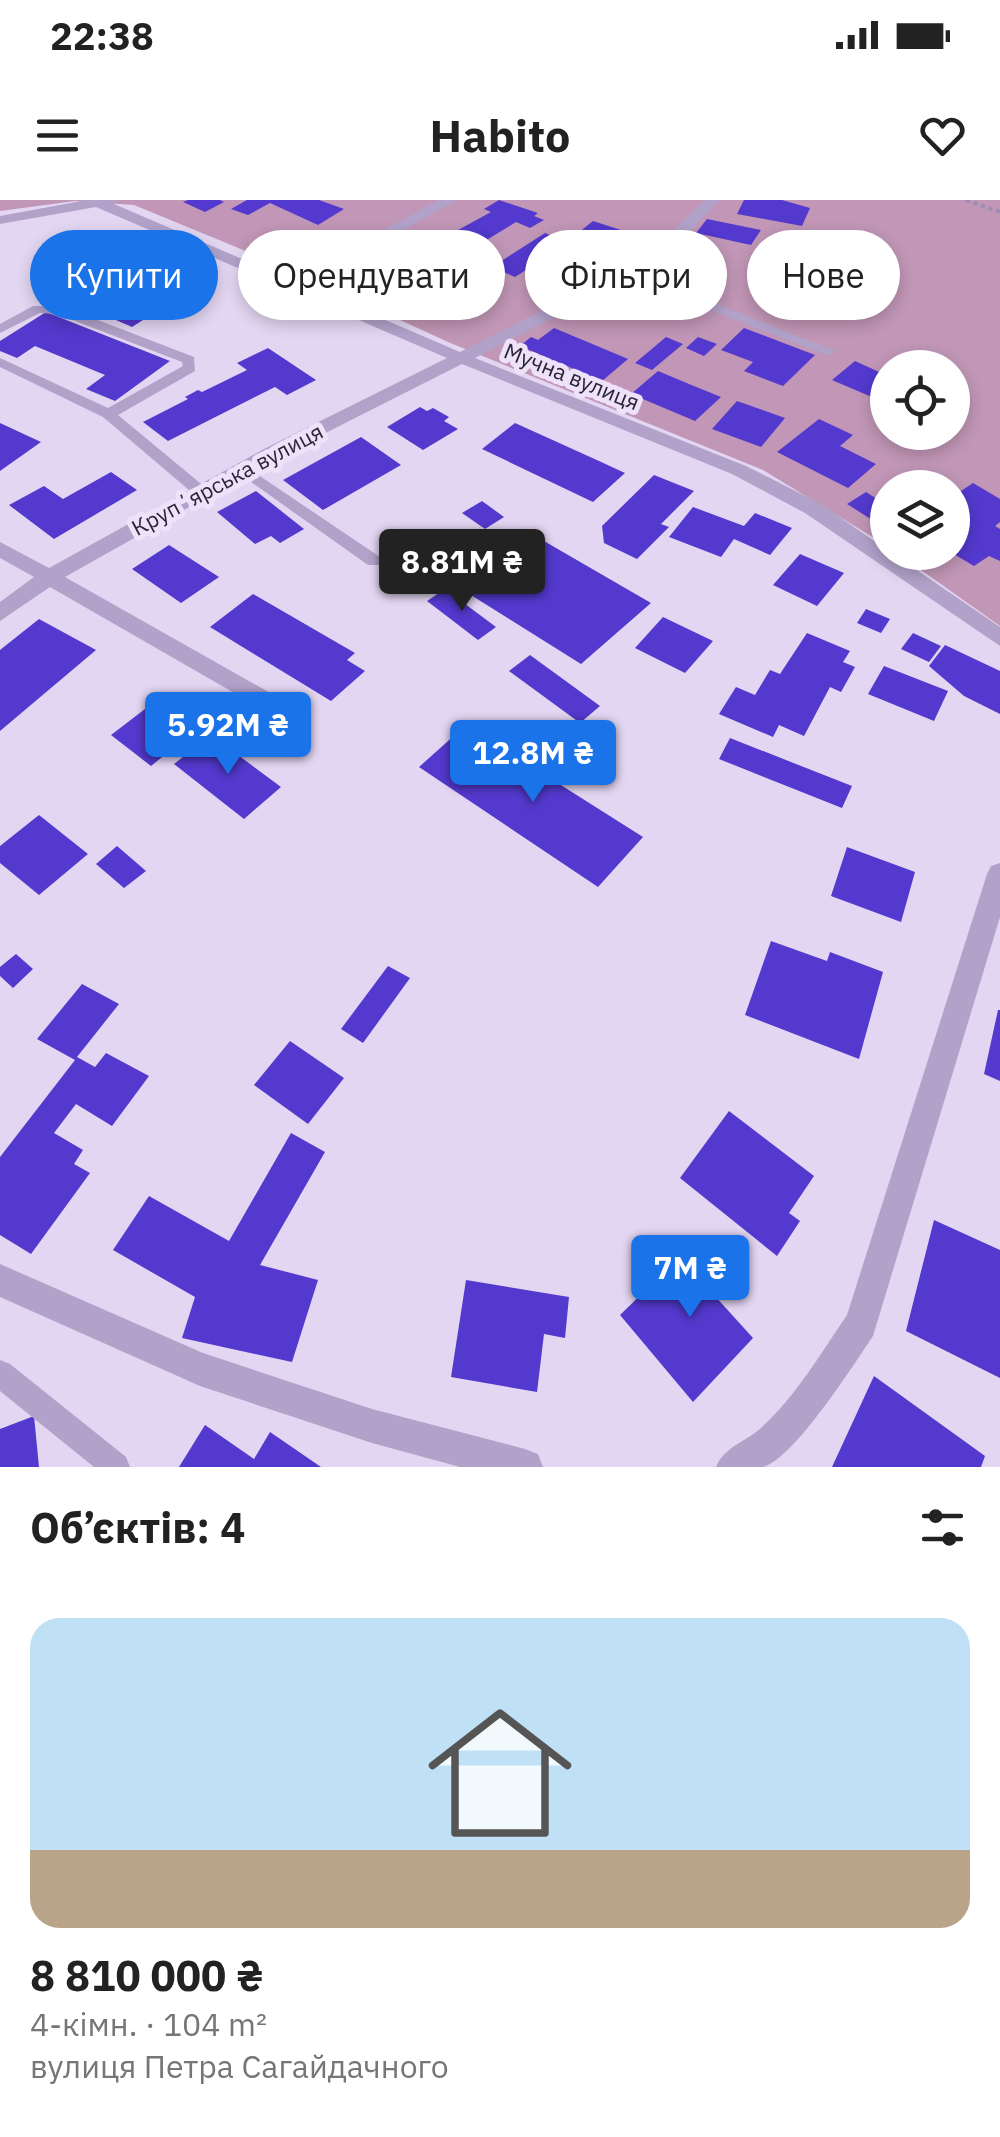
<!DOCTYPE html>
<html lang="uk">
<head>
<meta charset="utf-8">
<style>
	:root { --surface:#fff; --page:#f2f2f2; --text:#222; --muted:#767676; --line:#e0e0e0; --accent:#1a73e8 }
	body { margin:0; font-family:"IBM Plex Sans",sans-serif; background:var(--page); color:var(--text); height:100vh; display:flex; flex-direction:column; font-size:38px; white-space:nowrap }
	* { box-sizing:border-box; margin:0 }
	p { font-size:32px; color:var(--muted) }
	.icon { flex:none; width:55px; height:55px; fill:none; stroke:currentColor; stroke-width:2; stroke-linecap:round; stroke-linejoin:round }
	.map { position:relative; height:1267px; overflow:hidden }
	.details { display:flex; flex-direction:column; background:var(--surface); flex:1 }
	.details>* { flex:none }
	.top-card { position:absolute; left:30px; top:30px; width:940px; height:90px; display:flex; gap:20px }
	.buttons { position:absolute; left:870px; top:150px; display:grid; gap:20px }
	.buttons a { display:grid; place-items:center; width:100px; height:100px; border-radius:50%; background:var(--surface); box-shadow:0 5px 15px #0003; font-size:50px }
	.price { position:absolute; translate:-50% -85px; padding:0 22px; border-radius:10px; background:var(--accent); color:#fff; font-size:32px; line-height:65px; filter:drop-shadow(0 2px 5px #0008) }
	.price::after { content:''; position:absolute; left:50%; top:60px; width:30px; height:22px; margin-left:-15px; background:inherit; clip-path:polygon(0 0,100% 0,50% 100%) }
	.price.active { background:#222; color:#fff }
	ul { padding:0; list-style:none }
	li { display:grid; align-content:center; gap:20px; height:530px; padding:0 30px }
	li+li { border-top:2px solid var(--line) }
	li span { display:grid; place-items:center; height:310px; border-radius:30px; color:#555 }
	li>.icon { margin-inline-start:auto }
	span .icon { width:180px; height:180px; fill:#fffc; stroke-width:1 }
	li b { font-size:42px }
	h2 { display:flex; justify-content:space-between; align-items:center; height:120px; padding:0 30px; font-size:42px }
	.tag { padding:0 35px; border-radius:45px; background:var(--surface); box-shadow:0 5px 15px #0003; font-size:35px; line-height:90px }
	.tag.active { background:var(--accent); color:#fff }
	.status { display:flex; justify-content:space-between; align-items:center; height:70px; padding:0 50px; background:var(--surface); direction:ltr }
	.status svg { height:28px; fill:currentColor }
	header { display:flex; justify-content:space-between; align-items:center; height:130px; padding:0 30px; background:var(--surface); font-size:45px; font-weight:800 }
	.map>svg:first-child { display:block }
	.green { fill:#c196b6; fill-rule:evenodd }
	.building { fill:#5339cd }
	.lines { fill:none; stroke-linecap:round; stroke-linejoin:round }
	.path { stroke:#9b8cb6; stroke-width:4; stroke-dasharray:4 4; stroke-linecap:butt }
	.lane { fill:#b2a2ca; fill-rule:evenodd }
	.street { fill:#b2a2ca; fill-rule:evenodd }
	.labels { text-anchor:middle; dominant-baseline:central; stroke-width:10; stroke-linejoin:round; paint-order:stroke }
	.far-street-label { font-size:22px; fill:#292534; stroke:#ede2fa }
</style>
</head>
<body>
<div class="status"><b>22:38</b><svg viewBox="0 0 49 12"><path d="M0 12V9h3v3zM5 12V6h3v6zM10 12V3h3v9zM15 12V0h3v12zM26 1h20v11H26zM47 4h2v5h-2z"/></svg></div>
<header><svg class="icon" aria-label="menu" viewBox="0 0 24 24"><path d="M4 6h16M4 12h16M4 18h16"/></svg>Habito<svg class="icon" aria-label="heart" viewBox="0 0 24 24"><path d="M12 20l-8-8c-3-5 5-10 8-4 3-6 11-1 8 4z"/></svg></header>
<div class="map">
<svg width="1000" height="1267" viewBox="0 0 1000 1267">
	<rect width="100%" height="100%" fill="#e3d6f2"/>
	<path class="green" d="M 0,0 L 1000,0 L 1000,426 L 897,353 L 952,352 L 952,288 L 888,288 L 887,346 L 763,270 L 448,142 L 289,69 L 134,5 L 75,1 L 0,11 ZM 888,168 L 952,168 L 952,232 L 888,232 Z"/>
	<path class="building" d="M 188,0 L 220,0 L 224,2 L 205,12 L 183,2 Z
		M 247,0 L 319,0 L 344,9 L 318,25 L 270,3 L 248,15 L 231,9 Z
		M 499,0 L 538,13 L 534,16 L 544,20 L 530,28 L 516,22 L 475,47 L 449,35 L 491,12 L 484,9 Z
		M 744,0 L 782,0 L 810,8 L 802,26 L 737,14 Z
		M 707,19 L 761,30 L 751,45 L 696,33 Z
		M 593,21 L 624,31 L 605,47 L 573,37 Z
		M 89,33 L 113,42 L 78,63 L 51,52 L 63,45 L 55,42 L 70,34 L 80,38 Z
		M 545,33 L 568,43 L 548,55 L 598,76 L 579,89 L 529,68 L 515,77 L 492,67 Z
		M 763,51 L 785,56 L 775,72 L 753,67 Z
		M 379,57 L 412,71 L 407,74 L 480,104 L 470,111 L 462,108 L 448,118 L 349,76 Z
		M 677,68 L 698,74 L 688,85 L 666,78 Z
		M 105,82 L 165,106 L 132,127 L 72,101 Z
		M 631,89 L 660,104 L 633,120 L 604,105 Z
		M 46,112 L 170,161 L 115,201 L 86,189 L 105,175 L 35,146 L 17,158 L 0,151 L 0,141 Z
		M 554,128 L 590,143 L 628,159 L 602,181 L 520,146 L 531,137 L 538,140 Z
		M 744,128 L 815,155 L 783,186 L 744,171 L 753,162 L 721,150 Z
		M 666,137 L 683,144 L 652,170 L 635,163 Z
		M 698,137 L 717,144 L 704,156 L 686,148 Z
		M 268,148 L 316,180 L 287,195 L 275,187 L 168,241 L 143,222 L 188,199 L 185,197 L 198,190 L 202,192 L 247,170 L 237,163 Z
		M 855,161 L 888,176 L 888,204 L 832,180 Z
		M 658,171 L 689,184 L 721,197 L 695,221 L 631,194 Z
		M 737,201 L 785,218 L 761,247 L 712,229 Z
		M 420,207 L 427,211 L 433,208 L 449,217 L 444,221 L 458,229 L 423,250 L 387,227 Z
		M 819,219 L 853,235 L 840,246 L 876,264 L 848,288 L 777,252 Z
		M 0,223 L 41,242 L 0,271 Z
		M 515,223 L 599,261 L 625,273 L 593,302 L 482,249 Z
		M 361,237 L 401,265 L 323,310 L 283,280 Z
		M 111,272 L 137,290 L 54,339 L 9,305 L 44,286 L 63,299 Z
		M 654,275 L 694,291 L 661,324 L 669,327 L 637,359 L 604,343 L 602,326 Z
		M 973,283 L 1000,299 L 1000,322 L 995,326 L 1000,329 L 1000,361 L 989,356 L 974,366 L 952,353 L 952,346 L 961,340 L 952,335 L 952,297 Z
		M 256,291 L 304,329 L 280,343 L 271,336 L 255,344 L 217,312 Z
		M 866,292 L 888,306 L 888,330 L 847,304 Z
		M 482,301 L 504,317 L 485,329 L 462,313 Z
		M 693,307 L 744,326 L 755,313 L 792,328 L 770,355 L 734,339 L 721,357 L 669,337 Z
		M 525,330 L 651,403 L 581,464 L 439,375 L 443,372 L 414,353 L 435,338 L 482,363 Z
		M 169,345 L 219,377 L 181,403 L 132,369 Z
		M 800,354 L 844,373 L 817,406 L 773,385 Z
		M 445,389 L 496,427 L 478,440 L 427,401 Z
		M 253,394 L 355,453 L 347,460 L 365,471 L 331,501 L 210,427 Z
		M 866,409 L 890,419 L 881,433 L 857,423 Z
		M 663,417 L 713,441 L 685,473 L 635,448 Z
		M 39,419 L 96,450 L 0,531 L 0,450 Z
		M 807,433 L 850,451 L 843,462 L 855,467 L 841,492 L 830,487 L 804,536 L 779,525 L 773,537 L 719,514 L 736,487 L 755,495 L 770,470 L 780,474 Z
		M 913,433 L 941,446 L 929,462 L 901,449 Z
		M 945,445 L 1000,471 L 1000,514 L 964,496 L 929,466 Z
		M 530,455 L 600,506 L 580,523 L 509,471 Z
		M 884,466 L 948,491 L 934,521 L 868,494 Z
		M 162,496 L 202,525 L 151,566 L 111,535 Z
		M 466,525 L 643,637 L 598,687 L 419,567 Z
		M 211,535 L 281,587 L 244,619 L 174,564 Z
		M 730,538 L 852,586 L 842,608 L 719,559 Z
		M 39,615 L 88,654 L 39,695 L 0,663 L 0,646 Z
		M 117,646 L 146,671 L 124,688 L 96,664 Z
		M 847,647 L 915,672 L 901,722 L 831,696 Z
		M 771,741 L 827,761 L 830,752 L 883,772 L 859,859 L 745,815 Z
		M 16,754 L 33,769 L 13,788 L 0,776 L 0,767 Z
		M 388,766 L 410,778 L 363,843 L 341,829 Z
		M 82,784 L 119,804 L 77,857 L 95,867 L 106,853 L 149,876 L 112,926 L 76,904 L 54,933 L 83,950 L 74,964 L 90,973 L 31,1054 L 0,1035 L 0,957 L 75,860 L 37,839 Z
		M 998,810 L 1000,810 L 1000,881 L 984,874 Z
		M 290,841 L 344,878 L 308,924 L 254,885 Z
		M 729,911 L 814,976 L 789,1013 L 800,1021 L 777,1056 L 680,978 Z
		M 291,933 L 325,952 L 260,1065 L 318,1080 L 292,1162 L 182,1138 L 195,1097 L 113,1050 L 149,996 L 229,1041 Z
		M 934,1020 L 1000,1050 L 1000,1178 L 906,1131 Z
		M 701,1036 L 736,1073 L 714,1095 L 753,1138 L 693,1202 L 620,1115 Z
		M 466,1080 L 569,1097 L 565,1138 L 544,1134 L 537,1192 L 451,1177 Z
		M 874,1176 L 985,1256 L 981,1267 L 832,1267 Z
		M 34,1216 L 39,1267 L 0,1267 L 0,1229 Z
		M 205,1225 L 254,1259 L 270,1232 L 321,1267 L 179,1267 Z"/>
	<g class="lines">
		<path class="path" d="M 966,0 L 1000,12"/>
		<path class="lane" d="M 625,71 L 633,71 L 838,152 L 826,155 L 625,77 Z
			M 33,106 L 64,107 L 194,157 L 195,171 L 118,215 L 206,288 L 206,296 L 196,296 L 103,217 L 0,167 L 0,158 L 108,208 L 183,166 L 182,162 L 57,114 L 40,113 L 0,133 L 0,124 Z
			M 242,264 L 380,357 L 380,365 L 368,365 L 237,272 L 237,266 Z
			M 0,1160 L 10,1164 L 126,1257 L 130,1267 L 94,1267 L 0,1191 Z"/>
		<path class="street" d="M 87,0 L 119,0 L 114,4 L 291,80 L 439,0 L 457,0 L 304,85 L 460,152 L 646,58 L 705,0 L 720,0 L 658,64 L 475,158 L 746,266 L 819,303 L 1000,427 L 1000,446 L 805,313 L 732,274 L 462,164 L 278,257 L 65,377 L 304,512 L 308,518 L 304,524 L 288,524 L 50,387 L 0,421 L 0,402 L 34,377 L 0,358 L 0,342 L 49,368 L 264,249 L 447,158 L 96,7 L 0,24 L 0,16 Z
			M 1000,663 L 1000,717 L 873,1136 C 854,1164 794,1259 763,1267 C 750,1267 731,1267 716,1267 C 725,1246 746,1242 762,1227 C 796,1196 821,1153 847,1115 L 987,674 L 991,666 Z
			M 0,1064 L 203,1153 L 372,1209 L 525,1249 L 538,1254 L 543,1267 L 460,1267 L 372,1243 L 200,1186 L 0,1097 Z"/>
	</g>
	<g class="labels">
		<g class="far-street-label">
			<text transform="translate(572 176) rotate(22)">Мучна вулиця</text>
			<text transform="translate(227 279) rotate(-28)">Крупʼярська вулиця</text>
		</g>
	</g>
</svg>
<div class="buttons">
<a><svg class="icon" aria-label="locate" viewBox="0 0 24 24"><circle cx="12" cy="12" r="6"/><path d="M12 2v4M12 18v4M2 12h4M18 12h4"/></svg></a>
<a><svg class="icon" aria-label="layers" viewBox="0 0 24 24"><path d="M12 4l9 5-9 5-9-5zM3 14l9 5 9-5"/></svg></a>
</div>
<b class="price active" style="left:462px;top:414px">8.81M ₴</b>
<b class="price" style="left:228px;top:577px">5.92M ₴</b>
<b class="price" style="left:533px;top:605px">12.8M ₴</b>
<b class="price" style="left:690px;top:1120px">7M ₴</b>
<div class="top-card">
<a class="tag active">Купити</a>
<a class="tag">Орендувати</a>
<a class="tag">Фільтри</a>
<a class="tag">Нове</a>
</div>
</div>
<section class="details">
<h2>Об’єктів: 4<svg class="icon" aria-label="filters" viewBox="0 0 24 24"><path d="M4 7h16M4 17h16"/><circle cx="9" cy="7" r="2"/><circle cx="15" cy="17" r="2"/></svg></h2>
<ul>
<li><span style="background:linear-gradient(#bfe0f5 75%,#b9a48a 0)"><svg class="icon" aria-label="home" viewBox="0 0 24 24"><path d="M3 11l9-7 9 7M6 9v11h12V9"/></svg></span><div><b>8 810 000 ₴</b><p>4-кімн. · 104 m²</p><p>вулиця Петра Сагайдачного</p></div></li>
</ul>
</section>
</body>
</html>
